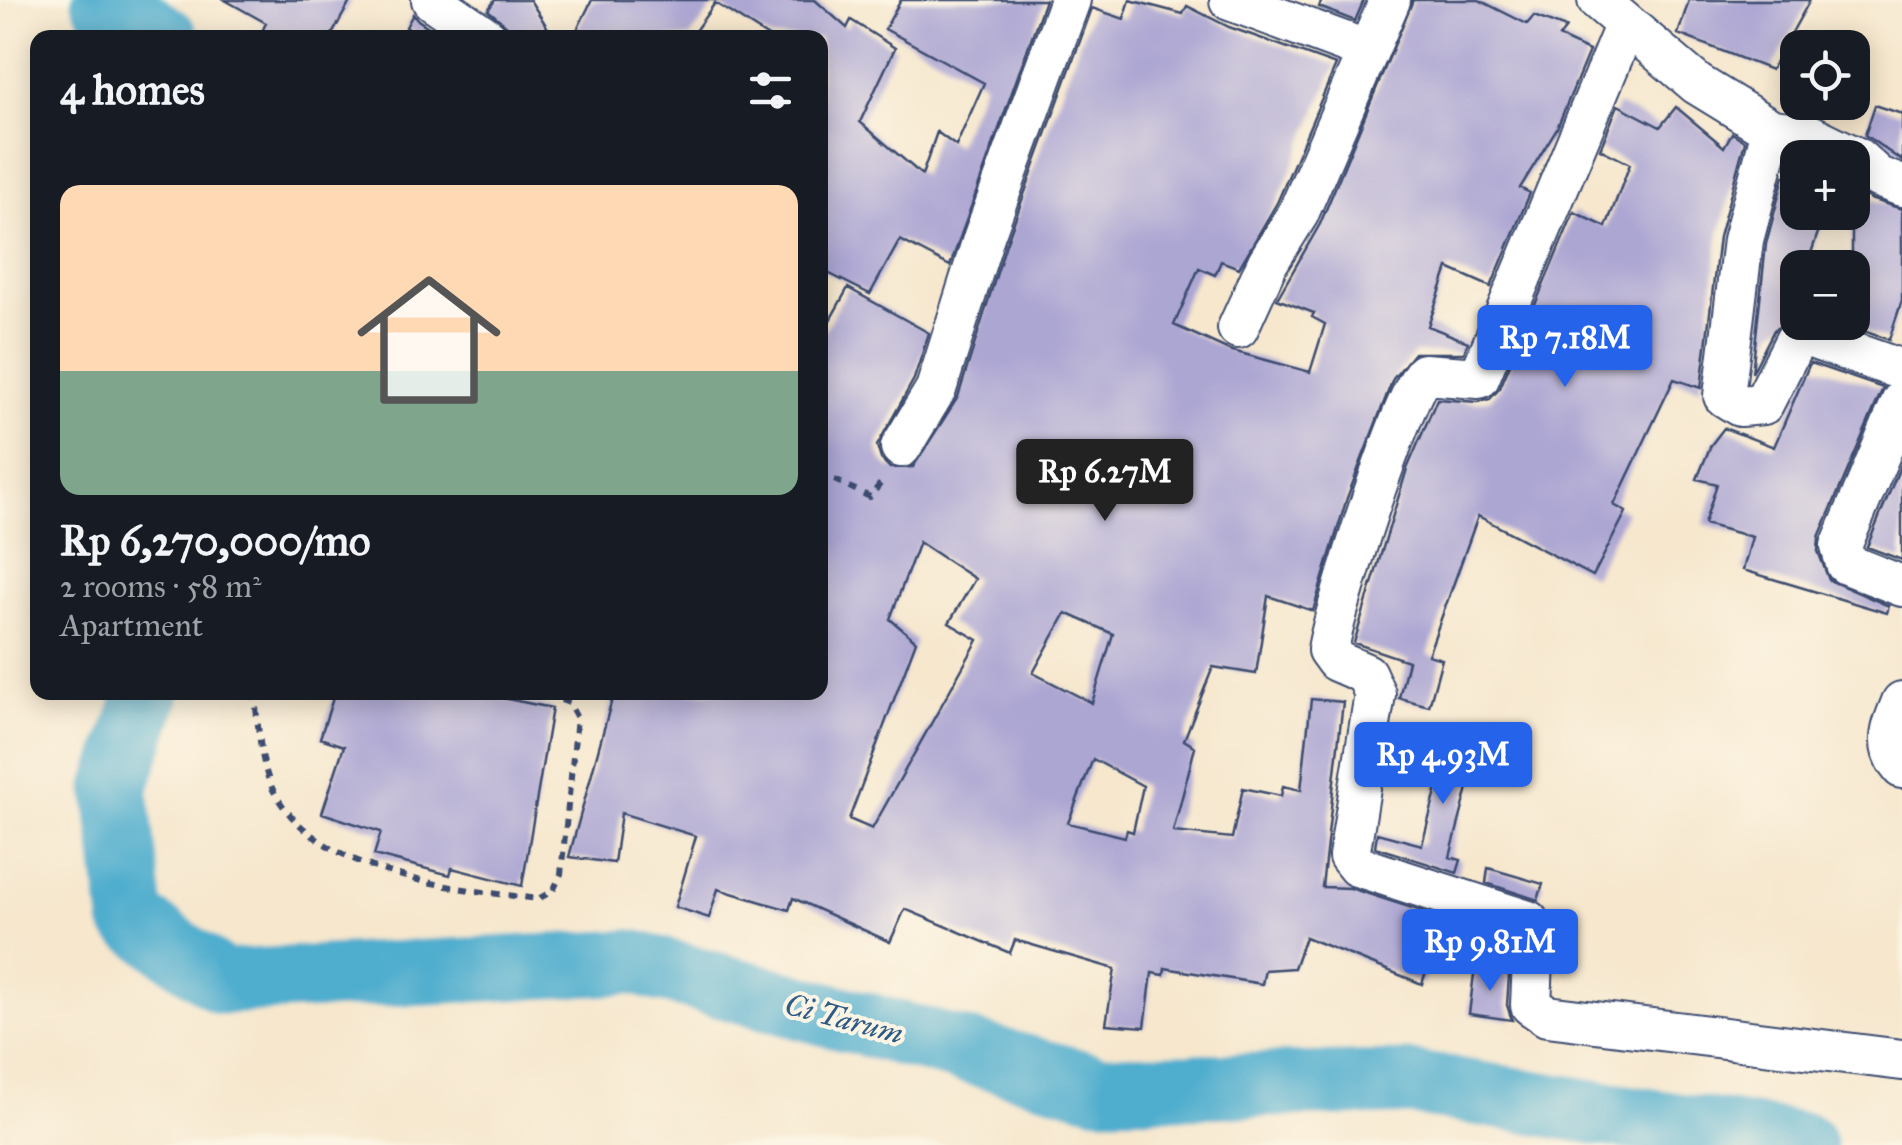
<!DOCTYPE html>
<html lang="en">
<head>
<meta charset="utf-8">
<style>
	:root { --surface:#171b24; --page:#242831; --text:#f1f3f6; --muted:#9ea1a6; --accent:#2563eb }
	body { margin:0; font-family:"IM FELL Great Primer",serif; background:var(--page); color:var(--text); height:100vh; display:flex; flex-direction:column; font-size:38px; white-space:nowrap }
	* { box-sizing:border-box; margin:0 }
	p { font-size:32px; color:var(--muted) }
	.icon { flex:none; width:55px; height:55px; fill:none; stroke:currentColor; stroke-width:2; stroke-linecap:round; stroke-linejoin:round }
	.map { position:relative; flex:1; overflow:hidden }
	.drawer { position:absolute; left:30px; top:30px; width:798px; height:670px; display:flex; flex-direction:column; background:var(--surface); border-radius:20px; box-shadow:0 5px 25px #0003 }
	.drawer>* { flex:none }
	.tools { position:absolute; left:1780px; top:30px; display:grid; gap:20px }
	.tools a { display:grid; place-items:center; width:90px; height:90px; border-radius:20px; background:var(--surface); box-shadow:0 5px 25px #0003; font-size:50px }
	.price { position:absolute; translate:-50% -85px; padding:0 22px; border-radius:10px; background:var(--accent); color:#fff; font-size:32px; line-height:65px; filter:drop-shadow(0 2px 5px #0008) }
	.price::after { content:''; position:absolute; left:50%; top:60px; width:30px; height:22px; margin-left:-15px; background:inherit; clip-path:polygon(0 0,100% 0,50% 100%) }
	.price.active { background:#222; color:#fff }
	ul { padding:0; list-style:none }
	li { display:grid; align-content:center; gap:20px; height:530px; padding:0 30px }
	li span { display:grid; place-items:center; height:310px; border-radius:20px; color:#555 }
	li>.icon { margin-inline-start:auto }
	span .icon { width:180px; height:180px; fill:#fffc; stroke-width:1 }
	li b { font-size:42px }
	h2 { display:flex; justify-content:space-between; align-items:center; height:120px; padding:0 30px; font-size:42px }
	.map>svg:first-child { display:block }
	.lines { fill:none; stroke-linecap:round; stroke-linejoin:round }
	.river { stroke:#50adce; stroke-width:65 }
	.building { fill:#aca6d3; fill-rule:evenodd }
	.minor-casing { stroke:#3c4b6f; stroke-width:44 }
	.path { stroke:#3c4b6f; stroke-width:6; stroke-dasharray:8 8; stroke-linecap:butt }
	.minor { stroke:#fff; stroke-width:40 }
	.labels { text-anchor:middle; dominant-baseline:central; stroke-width:8; stroke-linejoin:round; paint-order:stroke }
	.water-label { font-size:30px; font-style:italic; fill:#2e5b85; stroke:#fcf5e5 }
</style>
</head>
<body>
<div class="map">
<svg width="1902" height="1145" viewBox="0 0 1902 1145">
	<rect width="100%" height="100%" fill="#fcf5e5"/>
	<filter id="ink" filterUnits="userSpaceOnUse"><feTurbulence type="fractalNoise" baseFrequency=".01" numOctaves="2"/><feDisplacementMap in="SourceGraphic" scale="20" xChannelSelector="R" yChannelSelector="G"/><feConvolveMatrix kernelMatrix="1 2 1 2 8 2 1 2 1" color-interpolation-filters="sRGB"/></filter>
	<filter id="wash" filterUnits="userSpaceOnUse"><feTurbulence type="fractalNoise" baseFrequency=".0048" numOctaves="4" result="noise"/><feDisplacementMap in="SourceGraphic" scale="40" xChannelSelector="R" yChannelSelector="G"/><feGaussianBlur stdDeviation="2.25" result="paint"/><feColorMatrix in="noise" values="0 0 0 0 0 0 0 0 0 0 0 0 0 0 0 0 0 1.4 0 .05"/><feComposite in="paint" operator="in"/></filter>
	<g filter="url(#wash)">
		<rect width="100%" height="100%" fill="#f6e7cd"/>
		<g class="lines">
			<path class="river" d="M 104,0 L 166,38
				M 148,692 L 116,788 L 132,919 L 223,982 L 632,962 L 1100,1087 L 1411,1083 L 1804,1145"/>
		</g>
		<g id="blocks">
			<path class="building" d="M 225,0 L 351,0 L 330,38 L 259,38 L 266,23 Z
				M 495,0 L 530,0 L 554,38 L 510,38 L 508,27 L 488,10 Z
				M 592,0 L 815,0 L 847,28 L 851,20 L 895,48 L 860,122 L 922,175 L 937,132 L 956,146 L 984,83 L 885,29 L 901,0 L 1045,0 L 950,266 L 900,240 L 870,294 L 820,269 L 820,38 L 770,38 L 715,3 L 690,38 L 573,38 Z
				M 1130,0 L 1183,14 L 1187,6 L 1229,27 L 1336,65 L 1277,203 L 1239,268 L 1221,261 L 1215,275 L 1199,268 L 1174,325 L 1229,350 L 1310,372 L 1325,324 L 1312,317 L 1314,313 L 1277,299 L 1320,224 L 1413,0 L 1479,0 L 1527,24 L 1534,16 L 1566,28 L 1559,37 L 1589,51 L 1557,128 L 1520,188 L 1530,193 L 1491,287 L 1448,268 L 1428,326 L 1468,342 L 1464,353 L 1414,353 L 1393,379 L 1347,498 L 1313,611 L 1268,596 L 1256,674 L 1213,667 L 1184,740 L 1195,747 L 1173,832 L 1232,838 L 1243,788 L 1281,796 L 1283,786 L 1301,790 L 1311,699 L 1343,702 L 1322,887 L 1350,888 L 1443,918 L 1422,984 L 1305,937 L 1294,968 L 1265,970 L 1262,984 L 1165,968 L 1164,975 L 1152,973 L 1145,1027 L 1106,1024 L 1115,969 L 1015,940 L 1010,953 L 905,909 L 890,942 L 793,898 L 789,910 L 718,889 L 709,918 L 675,907 L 696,836 L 621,813 L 614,863 L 569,857 L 614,692 L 820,692 L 820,338 L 848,288 L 929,333 L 914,379 L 877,446 L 881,459 L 890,468 L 913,467 L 958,397 L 1006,244 L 1092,8 L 1124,19 ZM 919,542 L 975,579 L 949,623 L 978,640 L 872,829 L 849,819 L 916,641 L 890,619 ZM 1066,613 L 1113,634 L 1092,703 L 1033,673 ZM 1093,759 L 1143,786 L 1133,832 L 1127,830 L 1125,837 L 1068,823 Z
				M 1322,0 L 1364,0 L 1355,21 L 1319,7 Z
				M 1689,0 L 1810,0 L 1771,70 L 1678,34 Z
				M 413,14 L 418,20 L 444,38 L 423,38 L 406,27 Z
				M 1618,105 L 1660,127 L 1676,107 L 1724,147 L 1732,133 L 1745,141 L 1719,237 L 1701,388 L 1674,379 L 1614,505 L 1626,512 L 1593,576 L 1478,516 L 1428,655 L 1442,659 L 1429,706 L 1399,698 L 1408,661 L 1354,643 L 1407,469 L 1437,399 L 1478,402 L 1490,399 L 1500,388 L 1574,212 L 1606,227 L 1630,164 L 1600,149 Z
				M 1875,105 L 1902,114 L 1902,161 L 1865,135 Z
				M 1784,176 L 1798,180 L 1798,212 L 1825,212 L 1806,268 L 1798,268 L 1798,315 L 1774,330 L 1752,373 L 1766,244 Z
				M 1852,186 L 1870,199 L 1902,209 L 1902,300 L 1889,340 L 1838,322 L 1852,322 Z
				M 1810,363 L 1883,388 L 1819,537 L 1818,551 L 1829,580 L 1889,606 L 1887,613 L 1743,570 L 1752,537 L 1704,524 L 1717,484 L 1697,479 L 1711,445 L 1724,428 L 1774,447 Z
				M 1902,462 L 1902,560 L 1867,547 Z
				M 335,692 L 473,692 L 552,708 L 522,886 L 452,868 L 450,875 L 374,855 L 381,832 L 322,813 L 344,746 L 320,738 Z
				M 1453,727 L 1482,734 L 1450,857 L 1461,860 L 1457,873 L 1375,847 L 1377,833 L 1422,845 Z
				M 1488,868 L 1543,884 L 1538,900 L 1486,883 Z
				M 1475,966 L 1509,975 L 1507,1005 L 1512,1020 L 1469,1014 Z"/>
		</g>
	</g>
	<g filter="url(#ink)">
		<use href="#blocks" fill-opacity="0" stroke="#3c4b6f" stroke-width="2.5"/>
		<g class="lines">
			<g class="minor-casing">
				<path id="minor" d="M 432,0 L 487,38
					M 1230,0 L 1368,51
					M 1598,0 L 1697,84 L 1772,130 L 1808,134 L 1857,158 L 1878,177 L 1902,186
					M 1626,24 L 1479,378 L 1424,374 C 1401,398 1334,610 1328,650 L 1336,661 L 1366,674 L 1375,694 L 1349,856 L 1357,866 L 1528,921 L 1534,938 L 1531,1005 L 1547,1016 L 1902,1060
					M 1772,130 L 1743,240 L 1724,396 L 1740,406 L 1763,404 L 1795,341 L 1808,337 L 1902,370
					M 1238,328 L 1268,262 L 1298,214 L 1390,0
					M 1902,401 L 1841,546 L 1846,564 L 1902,586
					M 901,447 L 936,389 L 984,236 L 1070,0
					M 1902,702 C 1892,727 1883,746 1902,768"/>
			</g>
			<path class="path" d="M 820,473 L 870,497 L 884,479
				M 254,692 C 259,725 259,768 277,797 C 325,876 452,888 538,899 L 553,891 L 561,874 L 577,718 L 569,703 L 541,692"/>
			<use href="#minor" class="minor"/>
		</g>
	</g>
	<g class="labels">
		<g class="water-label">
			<text transform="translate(844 1019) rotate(15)">Ci Tarum</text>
		</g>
	</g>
</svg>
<div class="tools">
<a><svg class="icon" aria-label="locate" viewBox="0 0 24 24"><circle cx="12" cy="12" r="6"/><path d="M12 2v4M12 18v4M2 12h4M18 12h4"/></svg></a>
<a>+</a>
<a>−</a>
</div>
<b class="price" style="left:1565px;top:390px">Rp 7.18M</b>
<b class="price active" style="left:1105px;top:524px">Rp 6.27M</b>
<b class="price" style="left:1443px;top:807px">Rp 4.93M</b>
<b class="price" style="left:1490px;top:994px">Rp 9.81M</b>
<section class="drawer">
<h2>4 homes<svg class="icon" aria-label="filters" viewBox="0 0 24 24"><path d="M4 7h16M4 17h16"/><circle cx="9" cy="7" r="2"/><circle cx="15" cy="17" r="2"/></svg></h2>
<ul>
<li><span style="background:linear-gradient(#ffd9b3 60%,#7fa58c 0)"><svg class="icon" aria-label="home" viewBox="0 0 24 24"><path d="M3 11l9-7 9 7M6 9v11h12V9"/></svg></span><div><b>Rp 6,270,000/mo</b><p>2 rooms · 58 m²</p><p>Apartment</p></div></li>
</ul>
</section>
</div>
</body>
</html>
